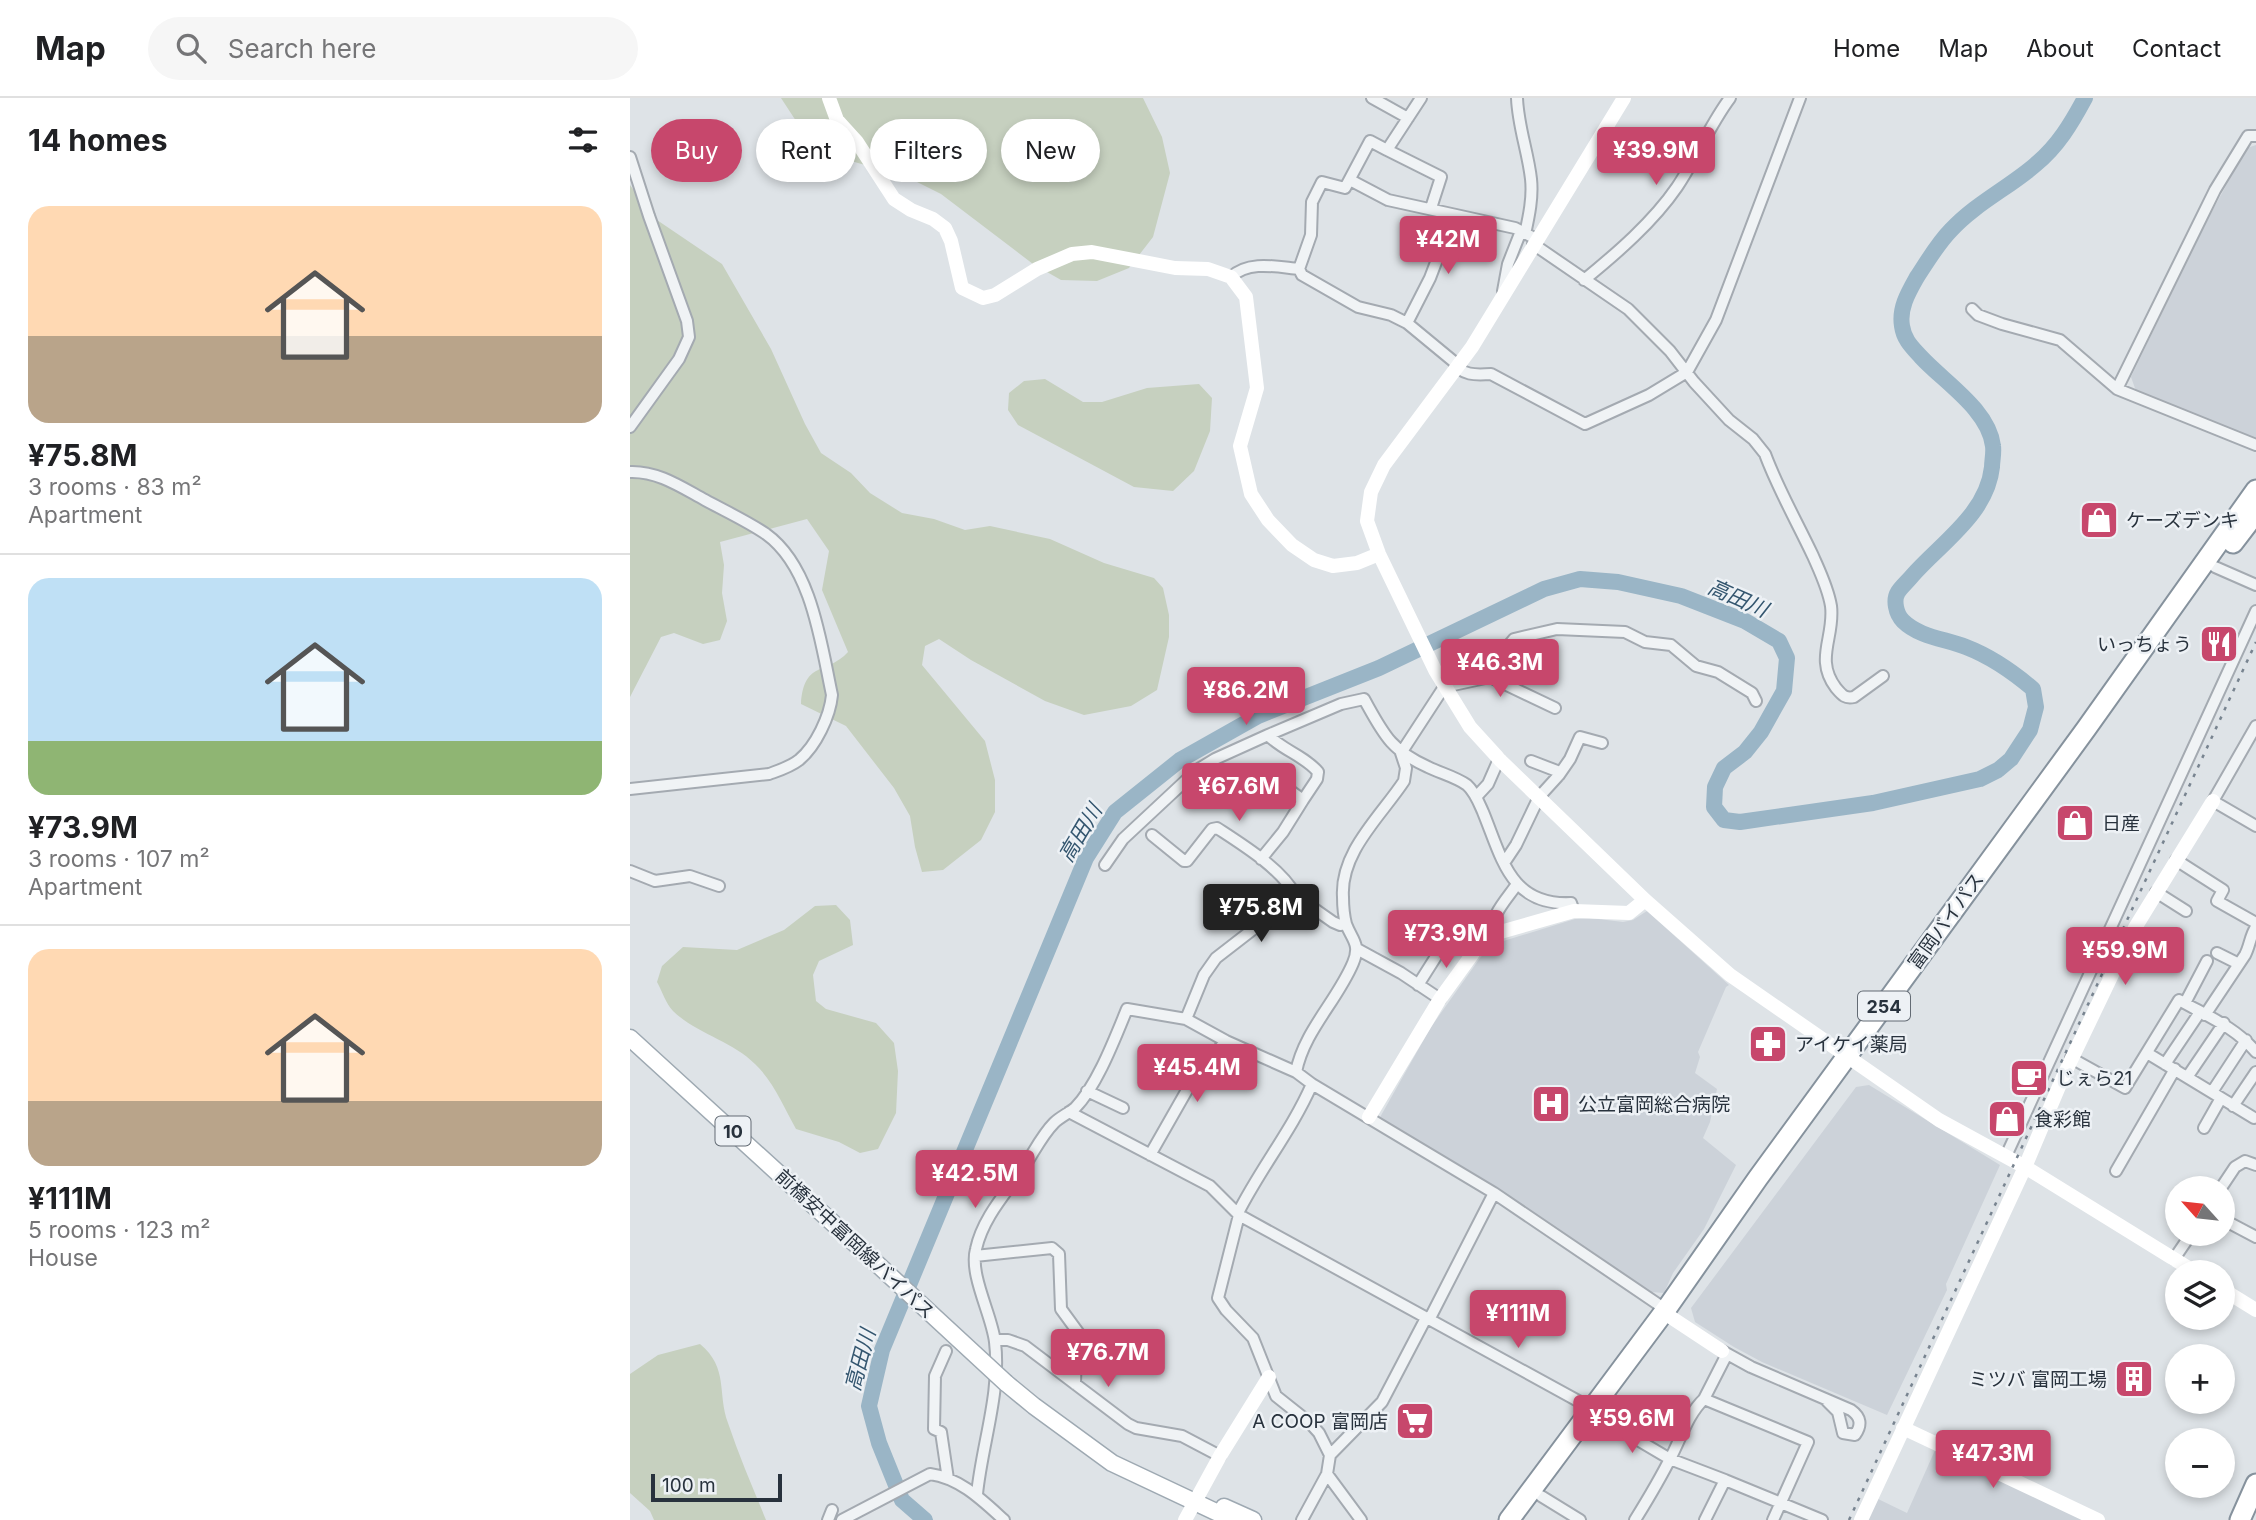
<!DOCTYPE html>
<html lang="en">
<head>
<meta charset="utf-8">
<style>
	:root { --surface:#fff; --page:#f6f6f6; --text:#202124; --muted:#757577; --line:#e0e0e0; --accent:#c7476c }
	body { margin:0; font-family:Inter,"Noto Sans JP",sans-serif; background:var(--page); color:var(--text); height:100vh; display:flex; flex-direction:column; font-size:26px; white-space:nowrap }
	* { box-sizing:border-box; margin:0 }
	p { font-size:23px; color:var(--muted) }
	.icon { flex:none; width:38px; height:38px; fill:none; stroke:currentColor; stroke-width:2; stroke-linecap:round; stroke-linejoin:round }
	.map { position:relative; flex:1; overflow:hidden }
	.sheet { display:flex; flex-direction:column; background:var(--surface); width:630px }
	.sheet>* { flex:none }
	.top-card { position:absolute; left:21px; top:21px; width:665px; height:63px; display:flex; gap:14px }
	.needle { width:46px; rotate:297deg }
	.controls { position:absolute; left:1535px; top:1078px; display:grid; gap:14px }
	.controls a { display:grid; place-items:center; width:70px; height:70px; border-radius:50%; background:var(--surface); box-shadow:0 4px 10px #0003; font-size:35px }
	.scale { position:absolute; left:21px; bottom:18px; width:131px; box-sizing:border-box; padding-left:7px; border:4px solid #28323d; border-top:0; font-size:19px; line-height:24px; white-space:nowrap; color:#28323d; -webkit-text-stroke:5px #edf1f5; paint-order:stroke }
	.price { position:absolute; translate:-50% -60px; padding:0 16px; border-radius:7px; background:var(--accent); color:#fff; font-size:23px; line-height:46px; filter:drop-shadow(0 2px 4px #0008) }
	.price::after { content:''; position:absolute; left:50%; top:42px; width:21px; height:16px; margin-left:-10px; background:inherit; clip-path:polygon(0 0,100% 0,50% 100%) }
	.price.selected { background:#222; color:#fff }
	ul { padding:0; list-style:none }
	li { display:grid; align-content:center; gap:14px; height:371px; padding:0 28px }
	li+li { border-top:2px solid var(--line) }
	li span { display:grid; place-items:center; height:217px; border-radius:21px; color:#555 }
	li>.icon { margin-inline-start:auto }
	span .icon { width:126px; height:126px; fill:#fffc; stroke-width:1 }
	li b { font-size:30px }
	h2 { display:flex; justify-content:space-between; align-items:center; height:84px; padding:0 28px; font-size:30px }
	.tag { padding:0 24px; border-radius:32px; background:var(--surface); box-shadow:0 4px 10px #0003; font-size:24px; line-height:63px }
	.tag.selected { background:var(--accent); color:#fff }
	header { display:flex; align-items:center; gap:42px; box-sizing:border-box; height:98px; padding:0 35px; background:var(--surface); border-bottom:2px solid var(--line) }
	header strong { font-size:33px }
	nav { display:flex; gap:38px; margin-inline-start:auto; font-size:24px }
	.search { width:490px; height:63px; background:var(--page); display:flex; align-items:center; gap:18px; box-sizing:border-box; padding:0 24px; border-radius:38px; color:var(--muted); font-size:26px }
	main { display:flex; flex:1; min-height:0 }
	.map>svg:first-child { display:block }
	.built { fill:#ccd2d9 }
	.green { fill:#c6d0bf }
	.lines { fill:none; stroke-linecap:round; stroke-linejoin:round }
	.river { stroke:#9ab5c6; stroke-width:16 }
	.street-casing { stroke:#a4aab1; stroke-width:14 }
	.primary-casing { stroke:#9ea9b2; stroke-width:19 }
	.highway-casing { stroke:#86929d; stroke-width:23 }
	.street { stroke:#f0f3f5; stroke-width:10 }
	.secondary { stroke:#fff; stroke-width:14 }
	.primary { stroke:#fff; stroke-width:16 }
	.highway { stroke:#fff; stroke-width:19 }
	.rail { stroke:#788490; stroke-width:2.5; stroke-dasharray:3.5 7; stroke-linecap:butt }
	.primary-bridge-casing { stroke:#9ea9b2; stroke-width:19; stroke-linecap:butt }
	.primary-bridge { stroke:#fff; stroke-width:16 }
	.labels { text-anchor:middle; dominant-baseline:central; stroke-width:5; stroke-linejoin:round; paint-order:stroke }
	.shield { fill:#edf1f5; stroke:#636b74; stroke-width:2 }
	.shield-label { font-size:18px; font-weight:bold; fill:#28323d }
	.poi-label { font-size:19px; fill:#28323d; stroke:#edf1f5; text-anchor:start }
	.street-label { font-size:19px; fill:#28323d; stroke:#edf1f5 }
	.water-label { font-size:21px; font-style:italic; fill:#34566f; stroke:#edf1f5 }
</style>
</head>
<body>
<header>
<strong>Map</strong>
<div class="search"><svg class="icon" aria-label="search" viewBox="0 0 24 24"><circle cx="10" cy="10" r="6"/><path d="M15 15l6 6"/></svg>Search here</div>
<nav><a>Home</a><a>Map</a><a>About</a><a>Contact</a></nav>
</header>
<main>
<section class="sheet">
<h2>14 homes<svg class="icon" aria-label="filters" viewBox="0 0 24 24"><path d="M4 7h16M4 17h16"/><circle cx="9" cy="7" r="2"/><circle cx="15" cy="17" r="2"/></svg></h2>
<ul>
<li><span style="background:linear-gradient(#ffd9b3 60%,#b9a48a 0)"><svg class="icon" aria-label="home" viewBox="0 0 24 24"><path d="M3 11l9-7 9 7M6 9v11h12V9"/></svg></span><div><b>¥75.8M</b><p>3 rooms · 83 m²</p><p>Apartment</p></div></li>
<li><span style="background:linear-gradient(#bfe0f5 75%,#8fb573 0)"><svg class="icon" aria-label="home" viewBox="0 0 24 24"><path d="M3 11l9-7 9 7M6 9v11h12V9"/></svg></span><div><b>¥73.9M</b><p>3 rooms · 107 m²</p><p>Apartment</p></div></li>
<li><span style="background:linear-gradient(#ffd9b3 70%,#b9a48a 0)"><svg class="icon" aria-label="home" viewBox="0 0 24 24"><path d="M3 11l9-7 9 7M6 9v11h12V9"/></svg></span><div><b>¥111M</b><p>5 rooms · 123 m²</p><p>House</p></div></li>
</ul>
</section>
<div class="map">
<svg width="1626" height="1422" viewBox="0 0 1626 1422">
	<rect width="100%" height="100%" fill="#dee3e7"/>
	<path class="built" d="M 1626,47 L 1626,342 L 1506,293 L 1501,279 L 1571,133 L 1617,50 Z
		M 1017,813 L 1099,887 L 1096,889 L 1068,954 L 1070,959 L 1065,975 L 1087,991 L 1080,1024 L 1073,1040 L 1106,1067 L 1074,1131 L 1043,1175 L 1034,1195 L 1021,1194 L 860,1088 L 749,1021 L 801,929 L 850,860 L 860,849 L 867,845 L 945,821 L 960,820 L 993,824 L 1003,822 Z
		M 1239,987 L 1370,1067 L 1316,1186 L 1317,1192 L 1257,1317 L 1132,1264 L 1104,1249 L 1065,1224 L 1061,1210 L 1226,989 Z
		M 1306,1350 L 1460,1422 L 1236,1422 L 1246,1400 L 1277,1415 Z"/>
	<path class="green" d="M 151,0 L 513,0 L 532,39 L 540,75 L 523,139 L 499,170 L 467,183 L 431,182 L 403,166 L 311,96 L 277,79 L 207,59 L 168,26 Z
		M 0,87 L 24,120 L 92,166 L 141,251 L 175,326 L 191,355 L 221,375 L 240,395 L 272,415 L 304,421 L 335,432 L 360,428 L 420,441 L 474,465 L 524,480 L 533,490 L 539,517 L 539,539 L 527,592 L 501,608 L 454,617 L 415,603 L 341,562 L 309,541 L 295,548 L 292,567 L 355,643 L 365,682 L 365,714 L 351,742 L 313,772 L 292,774 L 285,749 L 280,718 L 264,690 L 216,628 L 171,606 C 174,562 197,577 218,554 L 192,492 L 199,453 L 177,421 L 90,444 L 94,467 L 92,495 L 97,523 L 90,542 L 73,546 L 44,535 L 31,539 L 0,599 Z
		M 415,281 L 453,304 L 472,304 L 517,290 L 569,286 L 582,300 L 580,333 L 564,373 L 543,393 L 504,389 L 388,327 L 378,312 L 379,295 L 394,283 Z
		M 206,807 L 220,822 L 223,847 L 189,863 L 183,877 L 186,903 L 196,911 L 246,925 L 264,945 L 268,973 L 266,1015 L 248,1051 L 230,1055 L 209,1044 L 166,1031 C 154,1009 143,983 125,966 C 102,943 67,936 43,913 C 36,906 32,893 27,884 L 32,868 L 53,849 L 107,852 L 154,832 L 185,808 Z
		M 70,1246 C 99,1270 87,1295 98,1325 C 109,1358 123,1390 136,1422 L 24,1422 L 20,1413 L 0,1395 L 0,1276 L 28,1257 Z"/>
	<g class="lines">
		<path class="river" d="M 295,1422 L 272,1402 L 249,1345 L 239,1308 L 252,1252 L 456,760 L 485,714 L 550,662 L 628,618 L 749,570 L 914,491 L 950,481 L 988,484 L 1051,498 L 1115,523 L 1149,543 L 1157,560 L 1154,593 L 1131,634 L 1115,654 L 1094,670 L 1085,689 L 1084,709 L 1094,722 L 1110,724 L 1243,705 L 1350,681 L 1368,672 L 1381,661 L 1400,632 L 1406,609 L 1403,591 C 1383,574 1362,559 1336,549 C 1316,541 1289,539 1273,523 C 1266,516 1263,502 1268,494 C 1272,488 1278,483 1282,478 C 1311,445 1357,416 1362,369 C 1362,363 1364,355 1363,348 C 1359,312 1314,284 1291,259 C 1282,249 1274,242 1272,228 C 1269,210 1278,195 1287,179 C 1297,164 1308,145 1321,132 C 1345,106 1378,90 1405,67 C 1428,48 1441,26 1455,0"/>
		<g class="street-casing">
			<path id="street" d="M 742,0 L 778,20
				M 887,0 C 888,28 898,54 901,81 C 903,99 899,118 895,136
				M 757,52 L 811,79 L 801,110
				M 0,59 L 19,118 L 57,223 L 59,239 L 49,261 L 0,329
				M 720,82 L 758,102 L 885,130 L 906,141
				M 903,146 L 998,211 L 1040,253 L 1064,284 L 1099,322 L 1123,341 L 1135,356 C 1148,391 1167,424 1183,458 C 1190,474 1198,490 1201,508 C 1205,539 1184,561 1206,590 C 1212,597 1215,601 1224,599 L 1253,578
				M 669,171 L 681,137 L 682,104 L 692,84 L 715,90 L 740,43 L 757,52 L 791,0
				M 601,179 C 619,162 647,169 669,171 L 672,177 L 728,209 L 761,217 L 777,225 L 823,263 C 831,278 846,277 861,276 L 955,326 L 1019,297 L 1057,274 L 1086,222 L 1170,0
				M 954,182 C 987,155 1023,124 1047,89 C 1066,61 1079,28 1100,0
				M 873,193 L 878,166 L 891,133
				M 1342,211 L 1348,217 L 1372,226 L 1430,242 L 1487,291 L 1626,347
				M 777,225 L 800,180 L 824,117
				M 1487,291 L 1585,92 L 1618,38 L 1626,38
				M 0,374 C 28,373 51,389 75,402 C 95,413 117,423 136,436 C 182,469 191,546 202,597 C 200,618 186,648 169,662 C 160,669 150,672 139,676 L 0,691
				M 1585,469 L 1626,487
				M 868,583 L 867,575 L 874,553 L 884,541 L 927,531 L 995,534 L 1015,544 L 1041,547 L 1066,568 L 1088,574 L 1122,595 L 1126,603
				M 1626,628 L 1583,703 L 1626,728
				M 638,637 C 652,652 675,658 688,674 L 687,681 L 673,702
				M 901,663 L 927,673 L 929,677
				M 846,699 L 858,686 L 869,661
				M 522,737 L 554,763 L 557,763 L 582,731 L 587,730 C 613,747 652,771 666,798
				M 631,761 L 653,734 L 673,702 L 632,672
				M 1546,762 L 1593,792 L 1587,803 L 1626,825
				M 874,765 L 886,747 L 909,699 L 929,677 L 940,661 L 950,639 L 972,645
				M 475,767 L 493,741 L 567,672 L 585,661 L 638,637 L 711,606 L 734,601 C 753,635 760,652 798,669 C 810,675 826,679 837,687 C 845,694 849,705 853,714 C 872,760 880,808 941,805 L 944,813
				M 0,773 L 25,783 L 60,778 L 89,788
				M 1526,794 L 1556,813
				M 1503,833 L 1530,848
				M 864,836 C 858,819 878,800 887,786
				M 727,851 L 771,875 L 810,901
				M 1587,855 L 1609,866
				M 788,887 L 819,838 L 844,854
				M 1555,905 L 1577,863
				M 1575,917 L 1615,857 C 1620,848 1620,838 1626,829
				M 556,921 L 574,877 L 586,860 L 666,798 L 703,824 L 710,827 L 716,826
				M 1517,955 L 1624,1020
				M 1441,960 L 1495,990 L 1549,902 C 1577,918 1605,929 1626,954
				M 1535,966 L 1570,914
				M 666,974 C 674,933 707,903 723,865 C 731,846 722,842 716,826 C 714,818 713,807 713,799 C 710,754 751,718 774,683 L 776,670 L 771,655 L 814,589 L 860,579 L 925,610
				M 1558,978 L 1594,925
				M 457,993 L 493,1010
				M 1582,994 L 1616,942
				M 1603,1008 L 1626,974
				M 439,1014 L 580,1088 L 609,1117 L 961,1310
				M 1574,1030 L 1591,1000
				M 520,1057 L 565,978 L 596,943
				M 1376,1058 L 1626,513
				M 1486,1073 L 1545,971
				M 1591,1090 L 1605,1069 L 1615,1063 L 1626,1067
				M 608,1115 C 630,1071 662,1032 682,986
				M 609,1117 L 588,1200 L 596,1212 L 623,1240 L 646,1298 L 680,1325 L 689,1335 L 700,1357
				M 1592,1121 L 1626,1139
				M 345,1158 L 422,1150 L 429,1156 L 431,1211 L 450,1237 L 446,1252 L 445,1286
				M 1544,1161 L 1561,1136
				M 799,1222 L 864,1095
				M 365,1242 L 378,1242 L 395,1248 L 498,1326 L 506,1330 L 552,1338 L 590,1358
				M 316,1253 L 305,1278 L 304,1331 L 311,1334 L 318,1381
				M 1092,1253 L 1121,1269 L 1221,1312 C 1231,1319 1232,1327 1225,1337 L 1213,1335 L 1208,1314 L 1197,1303
				M 1074,1301 L 1178,1344 L 1143,1422
				M 979,1325 L 1040,1361 L 1095,1382 L 1075,1422
				M 697,1376 L 731,1422
				M 1095,1382 L 1192,1422
				M 347,1396 C 352,1346 371,1295 365,1244 C 362,1217 339,1177 346,1151 C 353,1119 377,1094 394,1069 C 404,1054 412,1037 424,1025 C 430,1019 439,1015 445,1010 C 467,988 485,940 497,911 L 556,921 L 596,943 L 666,974 L 682,986 L 864,1095 L 1038,1213
				M 911,1398 L 950,1422
				M 198,1422 L 202,1412
				M 212,1422 L 300,1376 C 330,1380 352,1402 374,1422
				M 672,1422 L 697,1376 L 700,1357 L 752,1304 L 796,1220
				M 1005,1422 C 1018,1401 1030,1381 1041,1359 C 1051,1340 1058,1316 1074,1301 L 1097,1256"/>
		</g>
		<g class="primary-casing">
			<path id="primary" d="M 0,940 L 205,1127
				M 376,1285 L 404,1308 L 482,1365 L 603,1422
				M 594,1409 L 623,1422"/>
		</g>
		<g class="highway-casing">
			<path id="highway" d="M 1603,445 L 1626,415
				M 879,1422 L 1037,1210 L 1128,1080 L 1456,631 L 1626,392
				M 1610,1422 L 1626,1386"/>
		</g>
		<use href="#street" class="street"/>
		<path class="secondary" d="M 199,0 L 207,22 L 227,44 L 264,101 L 281,112 L 303,121 L 315,130 L 321,143 L 332,190 L 353,200 L 365,197 L 407,171 L 442,156 L 462,154 L 545,170 L 578,171 L 601,179 L 616,199 L 627,290 L 610,348 L 621,396 L 638,422 L 662,447 L 684,462 L 703,468 L 727,465 L 749,456
			M 994,0 L 842,249 L 754,367 L 741,394 L 737,423 L 749,456 L 805,572 L 840,629 L 871,663 L 1015,802 L 1100,877 L 1309,1022 L 1395,1069 L 1565,1174
			M 739,1019 L 810,901 L 844,854 L 860,837 L 944,813 L 999,815 L 1015,802
			M 1592,1191 L 1626,1212
			M 1042,1220 L 1092,1253
			M 1273,1330 L 1468,1422
			M 555,1422 L 590,1358 L 639,1279
			M 1231,1422 L 1395,1069 L 1433,979 L 1503,833 L 1583,703"/>
		<use href="#primary" class="primary"/>
		<use href="#highway" class="highway"/>
		<path class="rail" d="M 1219,1422 L 1626,544"/>
		<g class="primary-bridge-casing">
			<path id="primary-bridge" d="M 205,1127 L 376,1285"/>
		</g>
		<use href="#primary-bridge" class="primary-bridge"/>
	</g>
	<defs>
		<g id="shop-square" transform="scale(2.0125)"><rect x="-9" y="-9" width="18" height="18" rx="4" fill="#c7476c" stroke="#edf1f5"/><path d="M-5-2.5h2.3a2.7 3.5 0 0 1 5.4 0H5L5.5 6h-11ZM-1.5-2.5h3a1.5 2.3 0 0 0-3 0Z" fill="#fff"/></g>
		<g id="restaurant-square" transform="scale(2.0125)"><rect x="-9" y="-9" width="18" height="18" rx="4" fill="#c7476c" stroke="#edf1f5"/><path d="M-5-6h1v4h1v-4h1v4h1v-4h1v5L-1.5 .5V6h-2V.5L-5-1ZM5-6V6H3V1.5H1.5Q1.5-4 5-6Z" fill="#fff"/></g>
		<g id="pharmacy-square" transform="scale(2.0125)"><rect x="-9" y="-9" width="18" height="18" rx="4" fill="#c7476c" stroke="#edf1f5"/><path d="M-2-6h4v4h4v4h-4v4h-4v-4h-4v-4h4Z" fill="#fff"/></g>
		<g id="cafe-square" transform="scale(2.0125)"><rect x="-9" y="-9" width="18" height="18" rx="4" fill="#c7476c" stroke="#edf1f5"/><path d="M-5.5-4.5H6V0H3Q3 3.5 0 3.5H-2.5Q-5.5 3.5-5.5 0ZM3-3.2v2h1.7v-2ZM-6 4.5H4V6H-6Z" fill="#fff"/></g>
		<g id="hospital-square" transform="scale(2.0125)"><rect x="-9" y="-9" width="18" height="18" rx="4" fill="#c7476c" stroke="#edf1f5"/><path d="M-5-5h3v3.5h4V-5h3V5h-3V1.5h-4V5h-3Z" fill="#fff"/></g>
		<g id="building-square" transform="scale(2.0125)"><rect x="-9" y="-9" width="18" height="18" rx="4" fill="#c7476c" stroke="#edf1f5"/><path d="M-4-6H4V6H1V3H-1V6H-4ZM-2.5-4.3h1.7v1.8h-1.7ZM.8-4.3h1.7v1.8H.8ZM-2.5-1h1.7V.8h-1.7ZM.8-1h1.7V.8H.8Z" fill="#fff"/></g>
		<g id="supermarket-square" transform="scale(2.0125)"><rect x="-9" y="-9" width="18" height="18" rx="4" fill="#c7476c" stroke="#edf1f5"/><path d="M-6-5.5h2.5l.6 2H6L4.5 2H-2.5L-4.4-4H-6ZM-1.5 3.2a1.3 1.3 0 1 0 .1 0ZM3 3.2a1.3 1.3 0 1 0 .1 0Z" fill="#fff"/></g>
	</defs>
	<g fill-rule="evenodd">
		<use href="#shop-square" x="1469" y="422"/>
		<use href="#restaurant-square" x="1589" y="546"/>
		<use href="#shop-square" x="1445" y="725"/>
		<use href="#pharmacy-square" x="1138" y="946"/>
		<use href="#cafe-square" x="1399" y="980"/>
		<use href="#hospital-square" x="921" y="1006"/>
		<use href="#shop-square" x="1377" y="1021"/>
		<use href="#building-square" x="1504" y="1281"/>
		<use href="#supermarket-square" x="785" y="1323"/>
	</g>
	<g class="labels">
		<g class="shield">
			<rect x="1228" y="893.5" width="52" height="29" rx="5"/>
			<rect x="85.5" y="1018.5" width="35" height="29" rx="5"/>
		</g>
		<g class="shield-label">
			<text x="1254" y="908">254</text>
			<text x="103" y="1033">10</text>
		</g>
		<g class="poi-label">
			<text x="1496" y="422">ケーズデンキ</text>
			<text x="1562" y="546" text-anchor="end">いっちょう</text>
			<text x="1472" y="725">日産</text>
			<text x="1165" y="946">アイケイ薬局</text>
			<text x="1426" y="980">じぇら21</text>
			<text x="948" y="1006">公立富岡総合病院</text>
			<text x="1404" y="1021">食彩館</text>
			<text x="1477" y="1281" text-anchor="end">ミツバ 富岡工場</text>
			<text x="758" y="1323" text-anchor="end">A COOP 富岡店</text>
		</g>
		<g class="street-label">
			<text transform="translate(1316 823) rotate(-54)">富岡バイパス</text>
			<text transform="translate(225 1146) rotate(43)">前橋安中富岡線バイパス</text>
		</g>
		<g class="water-label">
			<text transform="translate(1108 500) rotate(24)">高田川</text>
			<text transform="translate(450 735) rotate(-59)">高田川</text>
			<text transform="translate(230 1262) rotate(-75)">高田川</text>
		</g>
	</g>
</svg>
<div class="controls">
<a><svg class="needle" viewBox="-14 -14 28 28"><path d="M0-13l5 13h-10z" fill="#e53935"/><path d="M0 13l5-13h-10z" fill="#757577"/></svg></a>
<a><svg class="icon" aria-label="layers" viewBox="0 0 24 24"><path d="M12 4l9 5-9 5-9-5zM3 14l9 5 9-5"/></svg></a>
<a>+</a>
<a>−</a>
</div>
<div class="scale">100 m</div>
<b class="price" style="left:1026px;top:89px">¥39.9M</b>
<b class="price" style="left:818px;top:178px">¥42M</b>
<b class="price" style="left:870px;top:601px">¥46.3M</b>
<b class="price" style="left:616px;top:629px">¥86.2M</b>
<b class="price" style="left:609px;top:725px">¥67.6M</b>
<b class="price selected" style="left:631px;top:846px">¥75.8M</b>
<b class="price" style="left:816px;top:872px">¥73.9M</b>
<b class="price" style="left:1495px;top:889px">¥59.9M</b>
<b class="price" style="left:567px;top:1006px">¥45.4M</b>
<b class="price" style="left:345px;top:1112px">¥42.5M</b>
<b class="price" style="left:888px;top:1252px">¥111M</b>
<b class="price" style="left:478px;top:1291px">¥76.7M</b>
<b class="price" style="left:1002px;top:1357px">¥59.6M</b>
<b class="price" style="left:1363px;top:1392px">¥47.3M</b>
<div class="top-card">
<a class="tag selected">Buy</a>
<a class="tag">Rent</a>
<a class="tag">Filters</a>
<a class="tag">New</a>
</div>
</div>
</main>
</body>
</html>
